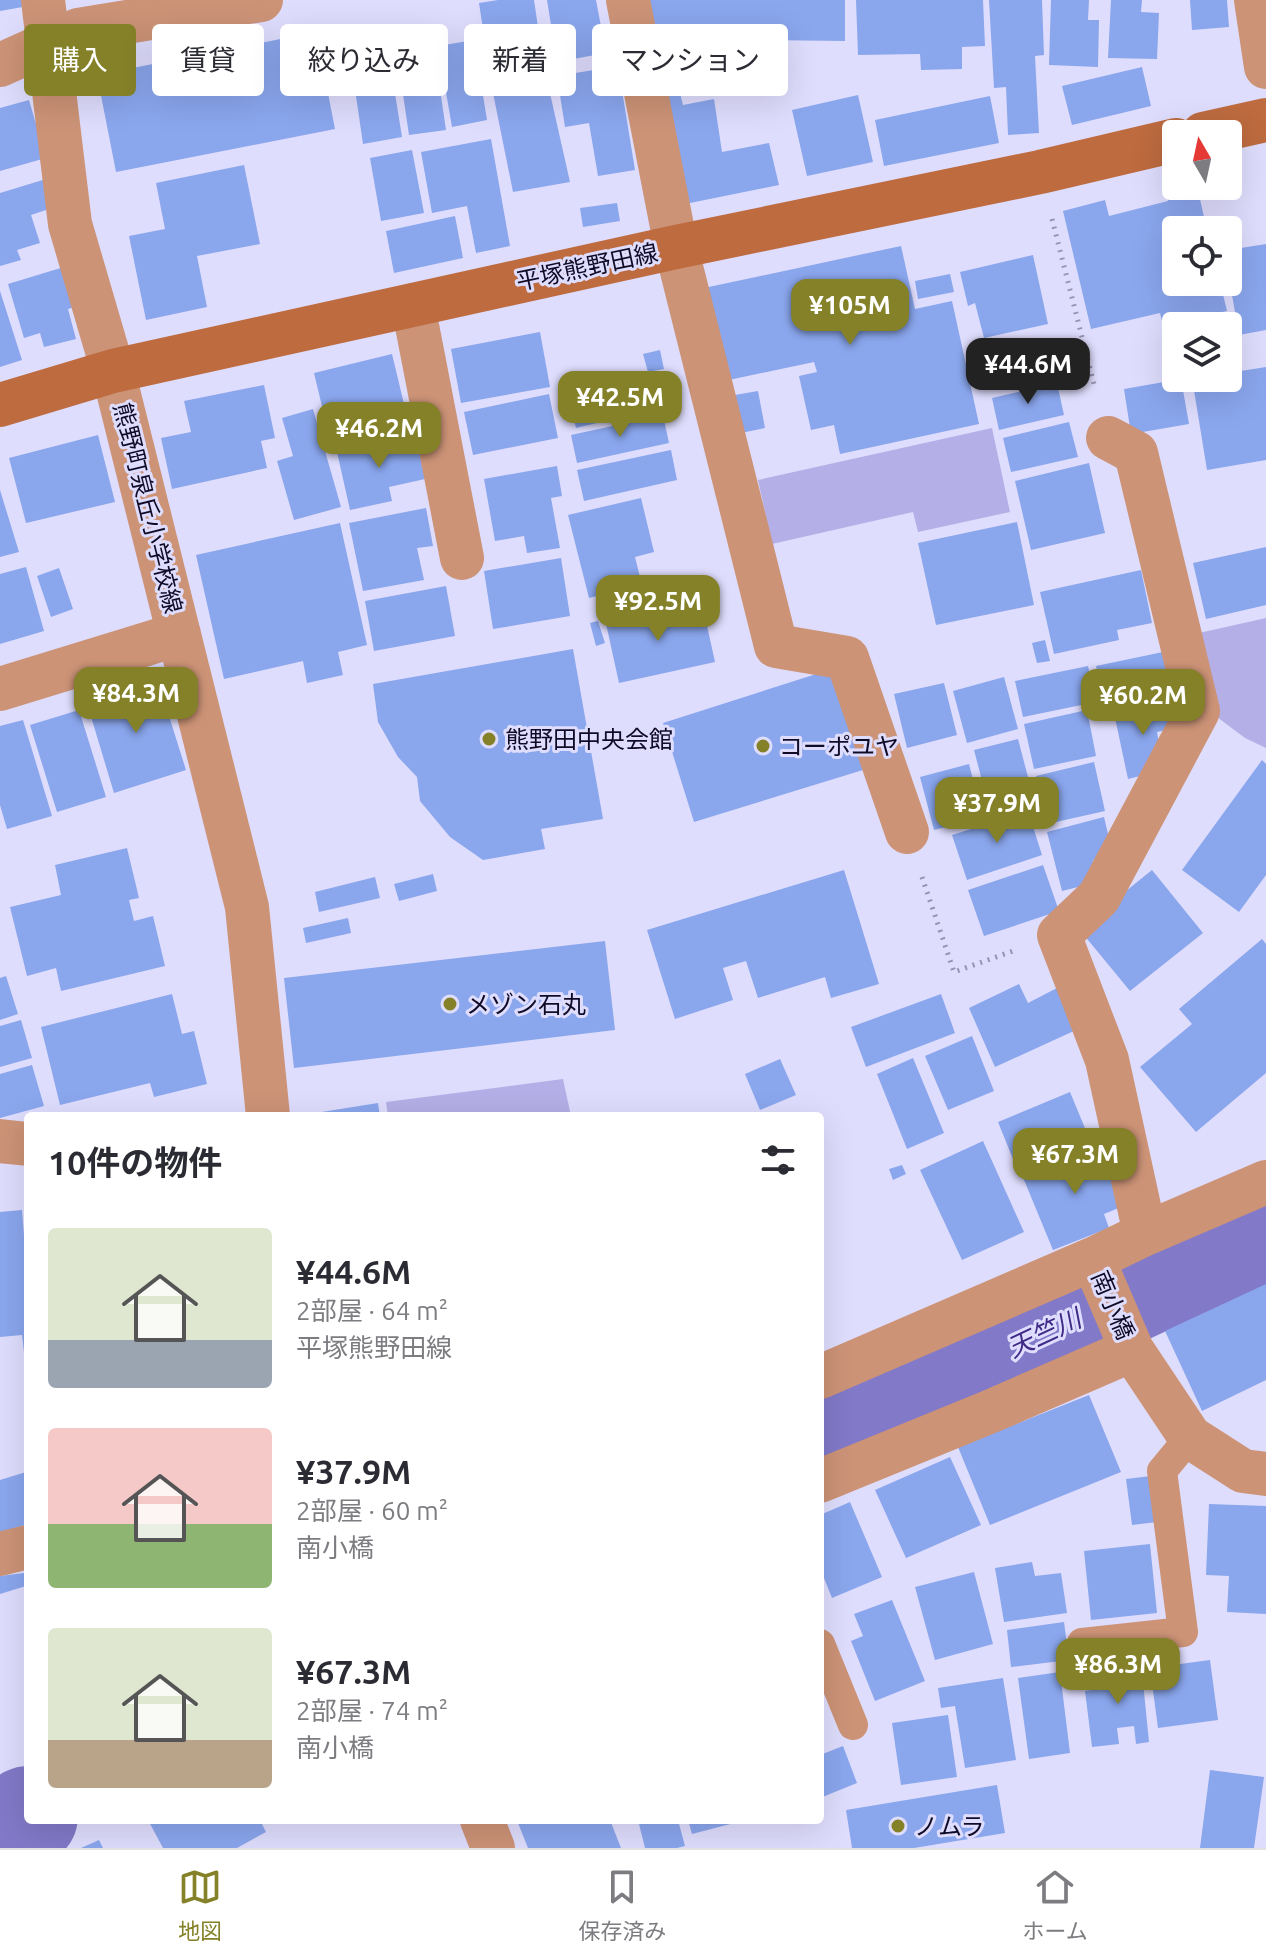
<!DOCTYPE html>
<html lang="ja">
<head>
<meta charset="utf-8">
<style>
	:root { --surface:#fff; --page:#f7f7f7; --text:#2b2b33; --muted:#7c7c81; --line:#e1e1e2; --accent:#848129 }
	body { margin:0; font-family:Ubuntu,"Noto Sans JP",sans-serif; background:var(--page); color:var(--text); height:100vh; display:flex; flex-direction:column; font-size:30px; white-space:nowrap }
	* { box-sizing:border-box; margin:0 }
	p { font-size:26px; color:var(--muted) }
	.icon { flex:none; width:44px; height:44px; fill:none; stroke:currentColor; stroke-width:2; stroke-linecap:round; stroke-linejoin:round }
	.map { position:relative; flex:1; overflow:hidden }
	.sheet { position:absolute; left:24px; top:1112px; width:800px; height:712px; display:flex; flex-direction:column; background:var(--surface); border-radius:8px; box-shadow:0 8px 32px #0002 }
	.sheet>* { flex:none }
	.top-card { position:absolute; left:24px; top:24px; width:800px; height:72px; display:flex; gap:16px }
	.needle { width:52px; rotate:351deg }
	.buttons { position:absolute; left:1162px; top:120px; display:grid; gap:16px }
	.buttons a { display:grid; place-items:center; width:80px; height:80px; border-radius:8px; background:var(--surface); box-shadow:0 8px 32px #0002; font-size:40px }
	.price { position:absolute; translate:-50% -68px; padding:0 18px; border-radius:16px; background:var(--accent); color:#fff; font-size:26px; line-height:52px; filter:drop-shadow(0 2px 4px #0008) }
	.price::after { content:''; position:absolute; left:50%; top:48px; width:24px; height:18px; margin-left:-12px; background:inherit; clip-path:polygon(0 0,100% 0,50% 100%) }
	.price.active { background:#222; color:#fff }
	ul { padding:0; list-style:none }
	li { display:flex; align-items:center; gap:24px; height:200px; padding:0 24px }
	li span { display:grid; place-items:center; flex:none; width:224px; height:160px; border-radius:8px; color:#555 }
	li>.icon { margin-inline-start:auto }
	span .icon { width:96px; height:96px; fill:#fffc; stroke-width:1 }
	li b { font-size:34px }
	h2 { display:flex; justify-content:space-between; align-items:center; height:96px; padding:0 24px; font-size:34px }
	.chip { padding:0 28px; border-radius:8px; background:var(--surface); box-shadow:0 8px 32px #0002; font-size:28px; line-height:72px }
	.chip.active { background:var(--accent); color:#fff }
	.menu { display:flex; justify-content:space-around; align-items:center; height:112px; border-top:2px solid var(--line); background:var(--surface); font-size:22px; color:var(--muted) }
	.menu a { display:grid; justify-items:center; gap:4px }
	.menu .active { color:var(--accent) }
	.map>svg:first-child { display:block }
	.green { fill:#b4b0e7 }
	.lines { fill:none; stroke-linecap:round; stroke-linejoin:round }
	.river { stroke:#8279c8; stroke-width:100 }
	.building { fill:#8aa6ed }
	.path { stroke:#9794b2; stroke-width:5; stroke-dasharray:2 6; stroke-linecap:butt }
	.lane { stroke:#cc9377; stroke-width:30 }
	.street { stroke:#cc9377; stroke-width:44 }
	.secondary { stroke:#bd6b3f; stroke-width:44 }
	.poi-dot { fill:#848129; stroke:#dfddfd; stroke-width:3 }
	.labels { text-anchor:middle; dominant-baseline:central; stroke-width:6; stroke-linejoin:round; paint-order:stroke }
	.street-label { font-size:24px; fill:#0f0a25; stroke:#dfddfd }
	.poi-label { font-size:24px; fill:#0f0a25; stroke:#dfddfd; text-anchor:start }
	.water-label { font-size:26px; font-style:italic; fill:#3f2a87; stroke:#dfddfd }
</style>
</head>
<body>
<div class="map">
<svg width="1266" height="1848" viewBox="0 0 1266 1848">
	<rect width="100%" height="100%" fill="#dfddfd"/>
	<path class="green" d="M 992,428 L 1010,512 L 918,532 L 913,512 L 772,544 L 758,480 Z
		M 1266,618 L 1266,748 L 1245,738 L 1213,714 L 1199,633 Z
		M 563,1079 L 571,1116 L 388,1116 L 386,1102 Z"/>
	<g class="lines">
		<path class="river" d="M 820,1429 L 956,1373 L 1266,1230
			M 0,1832 L 28,1816"/>
	</g>
	<path class="building" d="M 0,0 L 34,0 L 34,5 L 0,11 Z
		M 498,0 L 534,0 L 543,61 L 489,69 L 479,3 Z
		M 547,0 L 596,0 L 606,53 L 557,62 Z
		M 642,0 L 845,0 L 845,41 L 694,39 L 694,48 L 670,53 L 683,105 L 714,99 L 722,152 L 769,143 L 779,185 L 685,204 Z
		M 856,0 L 983,0 L 985,46 L 962,47 L 962,69 L 921,70 L 920,54 L 858,55 Z
		M 989,0 L 1042,0 L 1044,55 L 1035,56 L 1039,133 L 1008,135 L 1006,87 L 994,88 Z
		M 1051,0 L 1089,0 L 1088,20 L 1099,20 L 1098,67 L 1049,65 Z
		M 1111,0 L 1142,0 L 1141,12 L 1159,13 L 1157,59 L 1108,58 Z
		M 1190,0 L 1227,0 L 1229,27 L 1192,30 Z
		M 316,32 L 335,129 L 116,172 L 97,75 Z
		M 474,40 L 487,120 L 452,127 L 438,46 Z
		M 434,48 L 446,130 L 409,135 L 397,54 Z
		M 389,56 L 402,137 L 363,144 L 351,62 Z
		M 618,66 L 635,170 L 598,176 L 589,123 L 565,127 L 557,76 Z
		M 1142,67 L 1151,106 L 1072,125 L 1062,86 Z
		M 547,80 L 570,182 L 513,192 L 493,93 Z
		M 858,95 L 873,162 L 807,176 L 792,110 Z
		M 990,96 L 999,143 L 884,166 L 875,120 Z
		M 29,100 L 46,158 L 0,171 L 0,108 Z
		M 491,139 L 510,246 L 476,253 L 467,206 L 432,213 L 421,152 Z
		M 412,150 L 424,213 L 381,221 L 370,158 Z
		M 244,165 L 260,244 L 197,256 L 207,307 L 146,320 L 129,236 L 165,229 L 156,183 Z
		M 46,179 L 55,207 L 31,215 L 40,243 L 17,250 L 21,260 L 0,266 L 0,193 Z
		M 1176,183 L 1176,186 L 1197,186 L 1207,230 L 1176,230 L 1176,282 L 1220,282 L 1227,311 L 1163,325 L 1160,313 L 1091,329 L 1063,211 L 1105,200 L 1109,216 L 1168,201 L 1164,186 Z
		M 617,203 L 620,221 L 583,227 L 580,208 Z
		M 455,216 L 463,258 L 394,273 L 386,231 Z
		M 1266,244 L 1266,330 L 1239,335 L 1228,272 L 1228,250 Z
		M 901,246 L 915,309 L 952,301 L 979,424 L 840,454 L 834,425 L 811,430 L 799,376 L 817,372 L 814,362 L 724,381 L 704,288 Z
		M 1033,255 L 1048,324 L 984,338 L 975,303 L 968,306 L 960,272 Z
		M 64,267 L 75,307 L 68,309 L 76,339 L 44,347 L 40,333 L 24,338 L 8,284 Z
		M 950,274 L 954,292 L 918,299 L 915,281 Z
		M 0,291 L 22,360 L 0,367 Z
		M 540,332 L 550,387 L 461,403 L 451,349 Z
		M 1228,334 L 1230,334 L 1234,361 L 1228,362 Z
		M 1048,340 L 1056,374 L 989,390 L 982,355 Z
		M 660,350 L 664,369 L 648,372 L 643,354 Z
		M 392,354 L 404,404 L 326,423 L 314,373 Z
		M 1266,367 L 1266,460 L 1207,470 L 1192,378 L 1228,378 L 1228,373 Z
		M 666,374 L 673,405 L 576,428 L 568,396 Z
		M 1181,379 L 1189,424 L 1131,434 L 1124,389 Z
		M 1057,383 L 1064,415 L 999,430 L 992,398 Z
		M 264,385 L 275,438 L 261,441 L 267,468 L 172,489 L 161,438 L 191,432 L 184,401 Z
		M 758,391 L 765,428 L 736,434 L 729,396 Z
		M 549,394 L 558,438 L 473,455 L 464,412 Z
		M 313,409 L 341,507 L 294,520 L 277,461 L 293,456 L 282,418 Z
		M 663,415 L 669,443 L 577,463 L 571,435 Z
		M 1069,422 L 1078,457 L 1011,472 L 1003,438 Z
		M 98,435 L 115,502 L 26,523 L 9,458 Z
		M 416,435 L 425,479 L 389,487 L 392,501 L 350,510 L 337,452 Z
		M 671,450 L 677,480 L 584,501 L 577,470 Z
		M 1089,463 L 1105,533 L 1031,550 L 1015,481 Z
		M 557,466 L 562,496 L 551,498 L 560,548 L 527,553 L 524,536 L 495,541 L 484,479 Z
		M 0,490 L 19,552 L 0,557 Z
		M 641,498 L 654,552 L 635,557 L 642,585 L 589,598 L 568,515 Z
		M 426,508 L 433,546 L 417,548 L 424,580 L 363,591 L 349,523 Z
		M 1017,522 L 1034,605 L 936,625 L 918,543 Z
		M 340,523 L 367,645 L 338,652 L 343,675 L 307,683 L 303,661 L 224,679 L 196,555 Z
		M 1266,547 L 1266,605 L 1206,619 L 1193,563 Z
		M 561,558 L 570,616 L 493,629 L 484,571 Z
		M 26,567 L 44,631 L 0,644 L 0,574 Z
		M 59,568 L 73,609 L 51,617 L 37,576 Z
		M 1141,570 L 1152,623 L 1117,630 L 1119,640 L 1054,654 L 1040,592 Z
		M 446,586 L 455,636 L 374,651 L 365,601 Z
		M 678,604 L 681,617 L 704,612 L 715,662 L 619,683 L 605,619 Z
		M 598,621 L 605,643 L 596,646 L 590,623 Z
		M 1045,640 L 1050,661 L 1037,663 L 1032,643 Z
		M 573,649 L 603,819 L 541,829 L 545,849 L 483,860 L 450,837 L 420,801 L 417,777 L 398,757 L 378,722 L 373,684 Z
		M 1163,652 L 1172,694 L 1105,708 L 1096,666 Z
		M 1088,666 L 1096,702 L 1023,717 L 1015,681 Z
		M 832,669 L 863,770 L 694,822 L 663,723 Z
		M 1004,677 L 1018,729 L 967,743 L 953,691 Z
		M 157,678 L 186,770 L 114,793 L 86,700 Z
		M 944,683 L 957,735 L 907,748 L 894,694 Z
		M 1170,702 L 1176,728 L 1157,732 L 1161,753 L 1156,772 L 1128,779 L 1114,713 Z
		M 79,710 L 106,797 L 57,812 L 30,725 Z
		M 1087,710 L 1096,756 L 1034,769 L 1024,724 Z
		M 23,720 L 52,816 L 7,829 L 0,805 L 0,726 Z
		M 1018,739 L 1034,800 L 990,811 L 974,750 Z
		M 1262,760 L 1266,764 L 1266,875 L 1239,912 L 1182,870 Z
		M 1094,762 L 1105,811 L 1047,824 L 1036,776 Z
		M 969,764 L 983,818 L 934,830 L 920,777 Z
		M 1028,811 L 1042,855 L 967,880 L 952,835 Z
		M 1104,817 L 1113,855 L 1093,860 L 1098,882 L 1062,891 L 1047,832 Z
		M 127,848 L 139,898 L 129,900 L 134,921 L 153,916 L 165,966 L 61,991 L 56,968 L 27,976 L 10,907 L 61,895 L 55,865 Z
		M 1043,865 L 1059,911 L 984,936 L 968,890 Z
		M 844,870 L 879,984 L 831,998 L 825,977 L 758,998 L 746,961 L 723,968 L 733,1000 L 675,1019 L 647,930 Z
		M 1152,870 L 1203,933 L 1130,991 L 1079,929 Z
		M 433,874 L 437,891 L 399,901 L 394,884 Z
		M 375,877 L 380,898 L 319,912 L 315,892 Z
		M 348,918 L 351,933 L 306,943 L 303,928 Z
		M 1262,939 L 1266,944 L 1266,1073 L 1196,1132 L 1140,1067 L 1192,1024 L 1179,1009 Z
		M 605,941 L 615,1030 L 294,1068 L 284,978 Z
		M 6,976 L 18,1014 L 0,1020 L 0,978 Z
		M 1019,984 L 1028,1003 L 1057,988 L 1076,1030 L 995,1067 L 969,1008 Z
		M 172,994 L 182,1034 L 194,1031 L 207,1084 L 154,1097 L 150,1083 L 60,1105 L 41,1027 Z
		M 941,994 L 955,1033 L 866,1067 L 851,1027 Z
		M 21,1020 L 32,1058 L 0,1067 L 0,1026 Z
		M 972,1036 L 994,1091 L 948,1110 L 925,1056 Z
		M 913,1058 L 944,1133 L 907,1149 L 877,1074 Z
		M 780,1059 L 796,1095 L 760,1110 L 745,1074 Z
		M 32,1065 L 44,1106 L 0,1118 L 0,1074 Z
		M 1070,1092 L 1087,1133 L 1015,1164 L 998,1122 Z
		M 378,1103 L 380,1116 L 310,1116 L 309,1114 Z
		M 983,1141 L 1024,1232 L 962,1260 L 920,1170 Z
		M 1100,1143 L 1126,1205 L 1104,1214 L 1109,1228 L 1053,1250 L 1022,1175 Z
		M 902,1165 L 906,1174 L 893,1180 L 889,1169 Z
		M 22,1210 L 24,1235 L 28,1234 L 28,1360 L 25,1361 L 22,1335 L 0,1337 L 0,1212 Z
		M 1266,1284 L 1266,1380 L 1202,1411 L 1165,1331 Z
		M 1089,1395 L 1121,1472 L 990,1525 L 958,1447 Z
		M 950,1457 L 981,1525 L 906,1558 L 875,1490 Z
		M 26,1472 L 28,1478 L 28,1524 L 0,1533 L 0,1480 Z
		M 1151,1476 L 1157,1522 L 1132,1525 L 1126,1479 Z
		M 850,1502 L 882,1577 L 832,1598 L 820,1568 L 820,1515 Z
		M 1209,1504 L 1266,1506 L 1266,1614 L 1227,1612 L 1229,1576 L 1206,1575 Z
		M 1150,1544 L 1157,1613 L 1091,1620 L 1084,1551 Z
		M 1032,1562 L 1035,1576 L 1061,1573 L 1067,1613 L 1004,1622 L 995,1568 Z
		M 974,1572 L 993,1644 L 935,1660 L 915,1587 Z
		M 24,1573 L 26,1586 L 0,1594 L 0,1576 Z
		M 892,1600 L 925,1681 L 875,1701 L 851,1641 L 863,1636 L 854,1614 Z
		M 1064,1622 L 1069,1660 L 1011,1667 L 1007,1630 Z
		M 1210,1660 L 1218,1720 L 1158,1728 L 1150,1668 Z
		M 1141,1662 L 1149,1742 L 1136,1744 L 1134,1726 L 1117,1728 L 1119,1744 L 1092,1747 L 1085,1691 L 1099,1689 L 1098,1679 L 1113,1678 L 1112,1666 Z
		M 1060,1672 L 1070,1753 L 1029,1759 L 1018,1678 Z
		M 1003,1678 L 1016,1760 L 965,1768 L 955,1706 L 941,1708 L 938,1688 Z
		M 948,1715 L 957,1777 L 901,1785 L 892,1723 Z
		M 843,1746 L 857,1783 L 820,1798 L 820,1755 Z
		M 1210,1770 L 1264,1777 L 1254,1848 L 1200,1848 Z
		M 997,1785 L 1005,1833 L 914,1848 L 852,1848 L 846,1810 Z
		M 148,1820 L 260,1820 L 266,1832 L 237,1848 L 163,1848 Z
		M 525,1820 L 610,1820 L 621,1848 L 528,1848 L 518,1823 Z
		M 638,1820 L 678,1820 L 685,1846 L 677,1848 L 645,1848 Z
		M 688,1820 L 742,1820 L 742,1821 L 692,1834 Z
		M 99,1840 L 103,1848 L 81,1848 Z"/>
	<g class="lines">
		<path class="path" d="M 1052,219 L 1095,388
			M 922,877 L 954,972 L 1013,951"/>
		<path class="lane" d="M 1082,1643 L 1183,1632 L 1162,1471 L 1190,1437
			M 820,1644 L 853,1725"/>
		<path class="street" d="M 43,0 L 70,224 L 113,371 L 247,907 L 268,1116
			M 628,0 L 676,247 L 776,646 L 847,658 L 907,832
			M 1256,0 L 1266,67
			M 0,65 L 78,30 L 261,0
			M 413,305 L 462,558
			M 1108,438 L 1136,453 L 1198,711 L 1099,897 L 1059,935 L 1107,1060 L 1145,1234
			M 0,689 L 179,634
			M 0,1141 L 28,1144
			M 1093,1259 L 1132,1350
			M 820,1377 L 1093,1259 L 1145,1234 L 1266,1182
			M 820,1481 L 989,1412 L 1132,1350 L 1190,1437 L 1243,1471 L 1266,1474
			M 0,1554 L 28,1547
			M 482,1820 L 493,1848"/>
		<path class="secondary" d="M 1203,134 L 1266,120
			M 0,405 L 113,371 L 676,247 L 1040,172 L 1176,140"/>
	</g>
	<g class="poi-dot">
		<circle cx="489" cy="739" r="8"/>
		<circle cx="763" cy="746" r="8"/>
		<circle cx="450" cy="1004" r="8"/>
		<circle cx="898" cy="1826" r="8"/>
	</g>
	<g class="labels">
		<g class="street-label">
			<text transform="translate(587 267) rotate(-12)">平塚熊野田線</text>
			<text transform="translate(148 508) rotate(76)">熊野町泉丘小学校線</text>
			<text transform="translate(1113 1305) rotate(67)">南小橋</text>
		</g>
		<g class="poi-label">
			<text x="505" y="739">熊野田中央会館</text>
			<text x="779" y="746">コーポユヤ</text>
			<text x="466" y="1004">メゾン石丸</text>
			<text x="914" y="1826">ノムラ</text>
		</g>
		<g class="water-label">
			<text transform="translate(1044 1333) rotate(-25)">天竺川</text>
		</g>
	</g>
</svg>
<div class="buttons">
<a><svg class="needle" viewBox="-14 -14 28 28"><path d="M0-13l5 13h-10z" fill="#e53935"/><path d="M0 13l5-13h-10z" fill="#7c7c81"/></svg></a>
<a><svg class="icon" aria-label="locate" viewBox="0 0 24 24"><circle cx="12" cy="12" r="6"/><path d="M12 2v4M12 18v4M2 12h4M18 12h4"/></svg></a>
<a><svg class="icon" aria-label="layers" viewBox="0 0 24 24"><path d="M12 4l9 5-9 5-9-5zM3 14l9 5 9-5"/></svg></a>
</div>
<b class="price" style="left:850px;top:347px">¥105M</b>
<b class="price active" style="left:1028px;top:406px">¥44.6M</b>
<b class="price" style="left:620px;top:439px">¥42.5M</b>
<b class="price" style="left:379px;top:470px">¥46.2M</b>
<b class="price" style="left:658px;top:643px">¥92.5M</b>
<b class="price" style="left:136px;top:735px">¥84.3M</b>
<b class="price" style="left:1143px;top:737px">¥60.2M</b>
<b class="price" style="left:997px;top:845px">¥37.9M</b>
<b class="price" style="left:1075px;top:1196px">¥67.3M</b>
<b class="price" style="left:1118px;top:1706px">¥86.3M</b>
<div class="top-card">
<a class="chip active">購入</a>
<a class="chip">賃貸</a>
<a class="chip">絞り込み</a>
<a class="chip">新着</a>
<a class="chip">マンション</a>
</div>
<section class="sheet">
<h2>10件の物件<svg class="icon" aria-label="filters" viewBox="0 0 24 24"><path d="M4 7h16M4 17h16"/><circle cx="9" cy="7" r="2"/><circle cx="15" cy="17" r="2"/></svg></h2>
<ul>
<li><span style="background:linear-gradient(#dfe7d0 70%,#9aa5b1 0)"><svg class="icon" aria-label="home" viewBox="0 0 24 24"><path d="M3 11l9-7 9 7M6 9v11h12V9"/></svg></span><div><b>¥44.6M</b><p>2部屋 · 64 m²</p><p>平塚熊野田線</p></div></li>
<li><span style="background:linear-gradient(#f6c9c9 60%,#8fb573 0)"><svg class="icon" aria-label="home" viewBox="0 0 24 24"><path d="M3 11l9-7 9 7M6 9v11h12V9"/></svg></span><div><b>¥37.9M</b><p>2部屋 · 60 m²</p><p>南小橋</p></div></li>
<li><span style="background:linear-gradient(#dfe7d0 70%,#b9a48a 0)"><svg class="icon" aria-label="home" viewBox="0 0 24 24"><path d="M3 11l9-7 9 7M6 9v11h12V9"/></svg></span><div><b>¥67.3M</b><p>2部屋 · 74 m²</p><p>南小橋</p></div></li>
</ul>
</section>
</div>
<nav class="menu">
<a class="active"><svg class="icon" aria-label="map" viewBox="0 0 24 24"><path d="M3 6l6-2 6 2 6-2v14l-6 2-6-2-6 2zM9 4v14M15 6v14"/></svg>地図</a>
<a><svg class="icon" aria-label="saved" viewBox="0 0 24 24"><path d="M7 4h10v16l-5-4-5 4z"/></svg>保存済み</a>
<a><svg class="icon" aria-label="home" viewBox="0 0 24 24"><path d="M3 11l9-7 9 7M6 9v11h12V9"/></svg>ホーム</a>
</nav>
</body>
</html>
